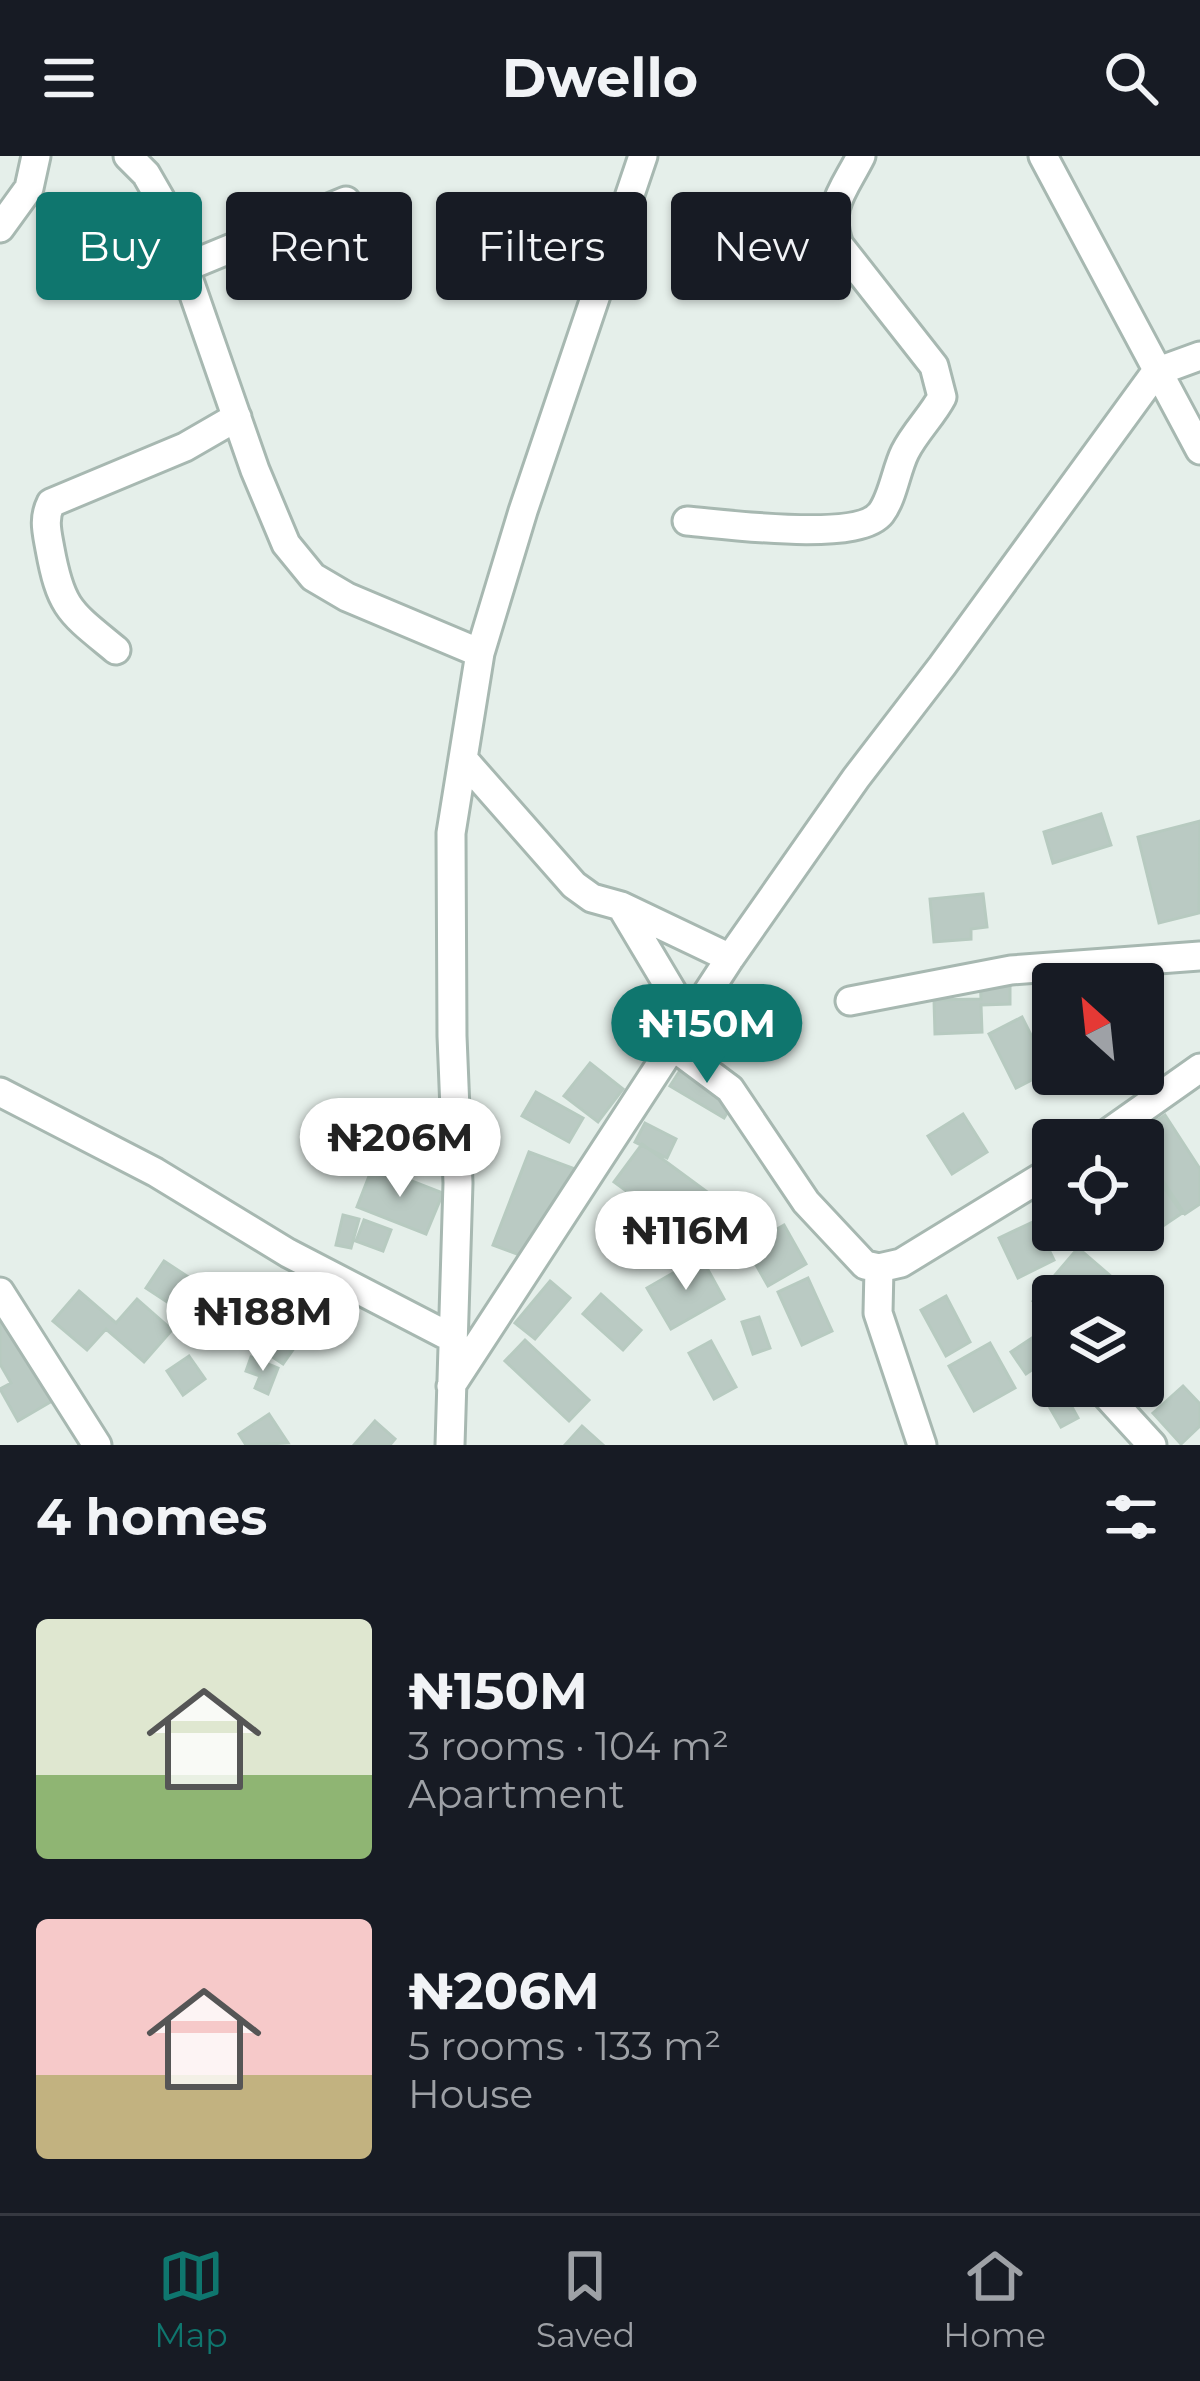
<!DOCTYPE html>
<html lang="en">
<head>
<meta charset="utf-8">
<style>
	:root { --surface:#171b24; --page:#242831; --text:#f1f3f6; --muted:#9ea1a6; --line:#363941; --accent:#0f766e }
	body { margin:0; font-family:Montserrat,sans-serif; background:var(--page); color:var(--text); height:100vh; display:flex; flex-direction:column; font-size:45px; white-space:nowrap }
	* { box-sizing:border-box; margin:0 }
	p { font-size:39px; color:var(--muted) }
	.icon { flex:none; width:66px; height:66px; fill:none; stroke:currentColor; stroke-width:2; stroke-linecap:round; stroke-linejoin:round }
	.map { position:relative; height:1289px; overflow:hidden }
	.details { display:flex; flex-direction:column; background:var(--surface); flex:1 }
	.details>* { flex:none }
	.banner { position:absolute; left:36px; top:36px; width:1128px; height:108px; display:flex; gap:24px }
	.needle { width:78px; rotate:333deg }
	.tools { position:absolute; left:1032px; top:807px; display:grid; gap:24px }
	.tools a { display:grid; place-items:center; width:132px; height:132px; border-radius:12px; background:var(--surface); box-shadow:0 3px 9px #0004; font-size:60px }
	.price { position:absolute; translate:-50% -102px; padding:0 27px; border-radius:42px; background:#fff; color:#222; font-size:39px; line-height:78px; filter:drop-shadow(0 3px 6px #0008) }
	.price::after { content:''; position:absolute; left:50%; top:72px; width:36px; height:27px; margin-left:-18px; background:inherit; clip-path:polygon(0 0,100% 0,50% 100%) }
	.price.selected { background:var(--accent); color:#fff }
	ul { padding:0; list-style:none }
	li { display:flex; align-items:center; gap:36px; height:300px; padding:0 36px }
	li span { display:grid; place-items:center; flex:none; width:336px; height:240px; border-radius:12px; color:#555 }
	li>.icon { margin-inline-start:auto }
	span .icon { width:144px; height:144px; fill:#fffc; stroke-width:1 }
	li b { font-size:51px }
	h2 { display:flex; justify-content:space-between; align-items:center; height:144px; padding:0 36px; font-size:51px }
	.chip { padding:0 42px; border-radius:12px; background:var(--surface); box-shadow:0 3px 9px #0004; font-size:42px; line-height:108px }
	.chip.selected { background:var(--accent); color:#fff }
	header { display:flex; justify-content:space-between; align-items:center; height:156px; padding:0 36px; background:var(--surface); font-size:54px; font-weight:700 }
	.dock { display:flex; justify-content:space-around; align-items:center; height:168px; border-top:3px solid var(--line); background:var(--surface); font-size:33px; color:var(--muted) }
	.dock a { display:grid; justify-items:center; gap:6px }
	.dock .selected { color:var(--accent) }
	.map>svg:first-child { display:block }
	.building { fill:#bacac3; stroke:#b7cac0; stroke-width:3 }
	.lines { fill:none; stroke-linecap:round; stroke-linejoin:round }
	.minor-casing { stroke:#a7b8b1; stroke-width:33 }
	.minor { stroke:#fff; stroke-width:27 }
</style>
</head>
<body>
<header><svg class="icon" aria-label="menu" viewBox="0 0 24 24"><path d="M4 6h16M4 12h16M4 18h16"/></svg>Dwello<svg class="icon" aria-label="search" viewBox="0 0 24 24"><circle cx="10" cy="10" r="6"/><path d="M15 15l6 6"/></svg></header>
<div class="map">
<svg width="1200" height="1289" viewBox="0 0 1200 1289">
	<rect width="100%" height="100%" fill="#e5efea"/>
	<path class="building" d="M 1101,658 L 1111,689 L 1053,707 L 1044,676 Z
		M 1200,665 L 1199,757 L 1159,767 L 1138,681 Z
		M 983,738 L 987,771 L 971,773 L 971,783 L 934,786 L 930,743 Z
		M 1098,819 L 1099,828 L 1053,828 L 1053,849 L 1050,826 Z
		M 1010,820 L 1010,848 L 981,849 L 982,876 L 935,878 L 934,844 L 981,843 L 980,821 Z
		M 1022,861 L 1039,895 L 1049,891 L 1053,913 L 1016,932 L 989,878 Z
		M 690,899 L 743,931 L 724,962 L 670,930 Z
		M 590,907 L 623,933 L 598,966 L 564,940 Z
		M 536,936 L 583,962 L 569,986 L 522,960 Z
		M 963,958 L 987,996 L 952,1018 L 928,980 Z
		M 1165,959 L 1200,1013 L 1200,1048 L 1185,1058 L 1143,995 L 1143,984 L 1133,980 Z
		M 645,967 L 676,983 L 667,1002 L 635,986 Z
		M 642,988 L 729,1052 L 701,1090 L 614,1026 Z
		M 529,996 L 580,1015 L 544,1108 L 493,1089 Z
		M 1143,1002 L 1182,1057 L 1157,1074 L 1143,1055 Z
		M 373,1010 L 443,1037 L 426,1078 L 357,1051 Z
		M 343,1059 L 359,1063 L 351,1092 L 336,1089 Z
		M 364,1064 L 391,1074 L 383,1095 L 356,1085 Z
		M 1035,1065 L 1054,1104 L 1018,1122 L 999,1082 Z
		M 784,1069 L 806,1108 L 768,1130 L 746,1091 Z
		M 1078,1092 L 1134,1140 L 1053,1140 L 1053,1162 L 1033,1145 Z
		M 701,1101 L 724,1143 L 671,1173 L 647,1132 Z
		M 164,1105 L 205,1132 L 187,1159 L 146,1132 Z
		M 298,1105 L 337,1131 L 283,1208 L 244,1182 Z
		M 808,1122 L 832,1175 L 802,1189 L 778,1136 Z
		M 550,1125 L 570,1142 L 535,1183 L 515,1167 Z
		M 79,1135 L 116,1167 L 137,1143 L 172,1174 L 144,1206 L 106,1173 L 87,1194 L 53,1165 Z
		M 601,1138 L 641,1174 L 623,1194 L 583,1158 Z
		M 946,1140 L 970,1186 L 946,1200 L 921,1154 Z
		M 0,1149 L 69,1235 L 18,1265 L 0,1233 L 11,1227 L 0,1208 Z
		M 759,1161 L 770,1192 L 753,1198 L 742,1166 Z
		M 1041,1176 L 1053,1195 L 1053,1212 L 1045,1218 L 1039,1209 L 1026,1218 L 1011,1196 Z
		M 525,1184 L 589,1244 L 569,1265 L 505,1205 Z
		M 711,1185 L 736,1231 L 714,1243 L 689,1197 Z
		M 990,1187 L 1015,1232 L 974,1255 L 949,1210 Z
		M 189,1200 L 205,1223 L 183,1239 L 167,1215 Z
		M 251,1201 L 278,1212 L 268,1238 L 255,1232 L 260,1220 L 246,1215 Z
		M 1183,1230 L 1200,1248 L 1200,1270 L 1181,1288 L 1153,1257 Z
		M 1067,1242 L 1078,1262 L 1061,1271 L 1050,1252 Z
		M 269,1258 L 288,1287 L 246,1289 L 239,1278 Z
		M 375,1265 L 395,1283 L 390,1289 L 354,1289 Z
		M 582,1270 L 603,1289 L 565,1289 Z"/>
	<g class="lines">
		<g class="minor-casing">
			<path id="minor" d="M 128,0 L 146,18 L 161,44 L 255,314 L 286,388 L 313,421 L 347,441 L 480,497
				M 1043,0 L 1200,294
				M 0,72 L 29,32 L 36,0
				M 186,111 L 346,45
				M 687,365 C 724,368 858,387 881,357 C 893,341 896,314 905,296 C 915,276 932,260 942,241 L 934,210 L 839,89 C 825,51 844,34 861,0
				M 116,494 C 70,456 61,453 50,393 C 47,376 43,363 51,347 L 185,291 L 237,261
				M 464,604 L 574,729 L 592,742 L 621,750 L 730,802
				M 621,750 L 689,864
				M 850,845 L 1011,814 L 1200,800
				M 675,892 L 730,933 L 806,1046 L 865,1109 L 879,1112 L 901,1107 L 1053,1014
				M 0,936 L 155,1016 L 288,1097 L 450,1181
				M 1098,984 L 1200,912
				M 879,1112 L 878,1157 L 922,1289
				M 0,1136 L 97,1289
				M 451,1230 L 730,802 L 856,622 L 942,510 L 1156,216 L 1200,200
				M 1098,1230 L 1152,1289
				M 450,1289 L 458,1027 L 452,880 L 451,677 L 480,497 L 523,355 L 643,0"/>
		</g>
		<use href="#minor" class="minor"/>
	</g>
</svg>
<div class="tools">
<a><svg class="needle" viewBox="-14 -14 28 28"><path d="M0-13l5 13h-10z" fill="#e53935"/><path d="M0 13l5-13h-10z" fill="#9ea1a6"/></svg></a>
<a><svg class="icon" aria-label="locate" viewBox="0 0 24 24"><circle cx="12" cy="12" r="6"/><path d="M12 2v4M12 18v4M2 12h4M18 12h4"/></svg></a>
<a><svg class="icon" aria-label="layers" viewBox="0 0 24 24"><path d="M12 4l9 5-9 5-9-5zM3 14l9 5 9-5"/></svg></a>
</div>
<b class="price selected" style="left:707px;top:930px">₦150M</b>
<b class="price" style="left:400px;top:1044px">₦206M</b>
<b class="price" style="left:686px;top:1137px">₦116M</b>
<b class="price" style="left:263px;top:1218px">₦188M</b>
<div class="banner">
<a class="chip selected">Buy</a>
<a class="chip">Rent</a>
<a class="chip">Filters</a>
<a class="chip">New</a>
</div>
</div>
<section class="details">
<h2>4 homes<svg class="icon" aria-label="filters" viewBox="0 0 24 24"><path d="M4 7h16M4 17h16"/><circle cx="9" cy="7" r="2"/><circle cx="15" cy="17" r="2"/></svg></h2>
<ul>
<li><span style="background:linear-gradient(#dfe7d0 65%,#8fb573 0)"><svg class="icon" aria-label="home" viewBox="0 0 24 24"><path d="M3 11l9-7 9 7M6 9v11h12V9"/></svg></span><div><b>₦150M</b><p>3 rooms · 104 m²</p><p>Apartment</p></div></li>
<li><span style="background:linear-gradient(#f6c9c9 65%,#c2b280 0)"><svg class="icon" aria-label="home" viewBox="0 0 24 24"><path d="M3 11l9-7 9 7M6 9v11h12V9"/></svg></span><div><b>₦206M</b><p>5 rooms · 133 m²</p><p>House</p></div></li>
</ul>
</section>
<nav class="dock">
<a class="selected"><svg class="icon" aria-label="map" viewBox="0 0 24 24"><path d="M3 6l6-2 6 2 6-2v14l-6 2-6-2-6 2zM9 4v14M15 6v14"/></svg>Map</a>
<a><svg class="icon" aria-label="saved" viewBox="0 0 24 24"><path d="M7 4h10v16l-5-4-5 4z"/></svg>Saved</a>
<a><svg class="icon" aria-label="home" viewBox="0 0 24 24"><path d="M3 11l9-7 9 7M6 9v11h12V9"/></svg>Home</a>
</nav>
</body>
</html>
